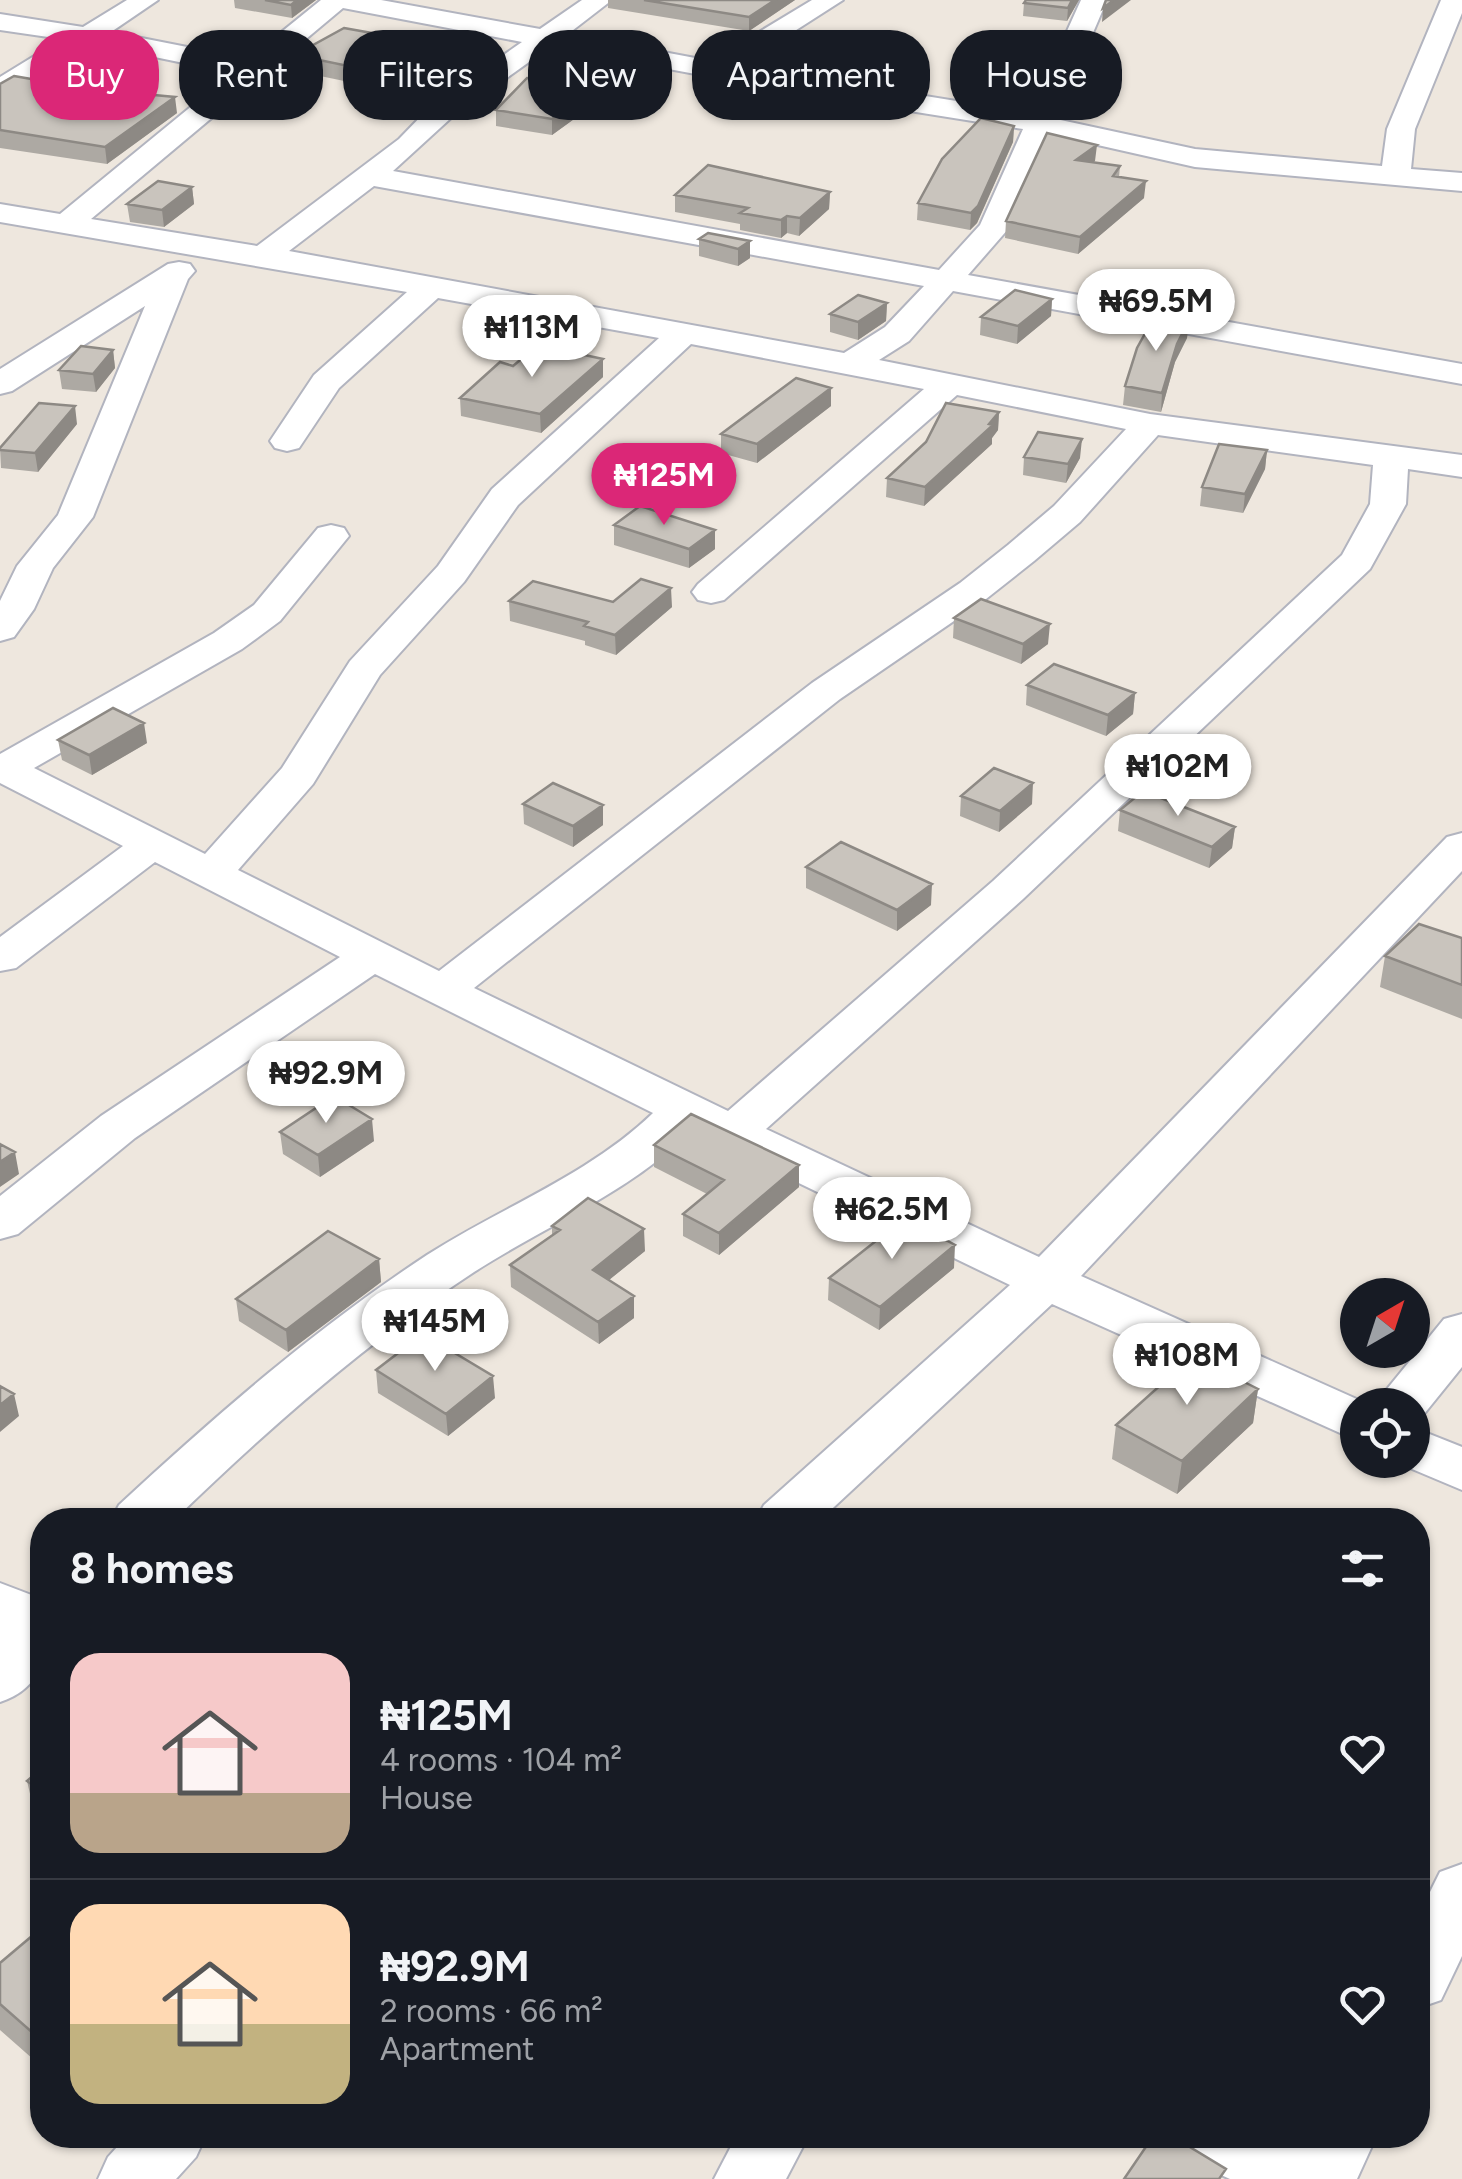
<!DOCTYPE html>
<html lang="en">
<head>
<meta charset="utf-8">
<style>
	:root { --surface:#171b24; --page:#20242c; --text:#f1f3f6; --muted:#9ea1a6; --line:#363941; --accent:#db2777 }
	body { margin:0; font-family:Figtree,sans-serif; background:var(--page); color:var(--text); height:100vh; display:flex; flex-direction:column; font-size:38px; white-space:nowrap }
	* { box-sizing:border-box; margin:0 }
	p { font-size:32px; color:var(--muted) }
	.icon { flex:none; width:55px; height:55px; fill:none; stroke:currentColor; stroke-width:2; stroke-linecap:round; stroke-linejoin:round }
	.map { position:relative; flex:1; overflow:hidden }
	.sheet { position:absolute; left:30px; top:1508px; width:1400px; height:640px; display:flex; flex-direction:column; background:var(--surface); border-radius:40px; box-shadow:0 2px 8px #0004 }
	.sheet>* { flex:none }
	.top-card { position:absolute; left:30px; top:30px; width:1402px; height:90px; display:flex; gap:20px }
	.needle { width:65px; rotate:39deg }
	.buttons { position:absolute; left:1340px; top:1278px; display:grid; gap:20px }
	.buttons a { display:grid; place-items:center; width:90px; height:90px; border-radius:50%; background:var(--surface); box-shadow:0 2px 8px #0004; font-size:50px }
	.price { position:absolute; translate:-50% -85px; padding:0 22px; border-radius:35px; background:#fff; color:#222; font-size:32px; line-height:65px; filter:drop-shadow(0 2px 5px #0008) }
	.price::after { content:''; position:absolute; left:50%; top:60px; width:30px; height:22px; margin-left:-15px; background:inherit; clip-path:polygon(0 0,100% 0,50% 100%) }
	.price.current { background:var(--accent); color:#fff }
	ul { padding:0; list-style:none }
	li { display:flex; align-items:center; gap:30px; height:250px; padding:0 40px }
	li+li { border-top:2px solid var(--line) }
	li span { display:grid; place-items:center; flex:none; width:280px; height:200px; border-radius:30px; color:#555 }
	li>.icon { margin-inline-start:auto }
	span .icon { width:120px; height:120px; fill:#fffc; stroke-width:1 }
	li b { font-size:42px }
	h2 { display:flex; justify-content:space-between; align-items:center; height:120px; padding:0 40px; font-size:42px }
	.pill { padding:0 35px; border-radius:40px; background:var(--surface); box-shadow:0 2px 8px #0004; font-size:35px; line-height:90px }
	.pill.current { background:var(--accent); color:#fff }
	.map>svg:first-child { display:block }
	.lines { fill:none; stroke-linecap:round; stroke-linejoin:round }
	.minor-casing { stroke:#b2b4bf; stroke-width:4 }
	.minor { fill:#fff; fill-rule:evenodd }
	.wall { fill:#ada9a3 }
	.shaded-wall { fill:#8d8984 }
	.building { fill:#c9c4bd; stroke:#8d8984; stroke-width:2.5 }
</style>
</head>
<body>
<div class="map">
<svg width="1462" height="2179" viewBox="0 0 1462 2179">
	<rect width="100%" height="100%" fill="#eee7de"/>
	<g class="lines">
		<g class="minor-casing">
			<path id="minor" d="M 127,0 L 158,0 L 111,32 L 248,59 L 321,0 L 381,0 L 540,29 L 582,0 L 612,0 L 568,34 L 711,61 L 812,0 L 843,0 L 740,66 L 1030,113 L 1081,0 L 1107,0 L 1056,119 L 1195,149 L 1382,166 L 1387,129 L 1441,0 L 1462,0 L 1462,13 L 1415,129 L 1411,169 L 1462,173 L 1462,191 L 1195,167 L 1049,134 L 1009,228 L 968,275 L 1462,364 L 1462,384 L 953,291 L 909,341 L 879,360 L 1150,414 L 1462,455 L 1462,477 L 1408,469 L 1406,504 L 1370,569 L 1023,899 L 766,1129 L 1039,1257 L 1447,837 L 1462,833 L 1462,871 L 1081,1276 L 1370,1405 L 1358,1405 L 1358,1441 L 1052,1304 L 820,1520 L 756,1520 L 764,1505 L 1010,1285 L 691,1131 C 629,1193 547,1225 474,1272 C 365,1343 267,1430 174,1520 L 111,1520 L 119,1505 C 216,1415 316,1328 427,1255 C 502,1207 589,1175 653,1113 L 375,974 L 135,1138 L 18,1234 L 0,1239 L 0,1196 L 101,1116 L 340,957 L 155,862 L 16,968 L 0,971 L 0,937 L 123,846 L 0,783 L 0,754 L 214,633 L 254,605 L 318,528 L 331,525 L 344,528 L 349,536 L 280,621 L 242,649 L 34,768 L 205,854 L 282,768 L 350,661 L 438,566 L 492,489 L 659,338 L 438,298 L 339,388 L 299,448 L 287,451 L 275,448 L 270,441 L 314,375 L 407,292 L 0,222 L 0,204 L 60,214 L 232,73 L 92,44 L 0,97 L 0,77 L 62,39 L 0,30 L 0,14 L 83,27 ZM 343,8 L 522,42 L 431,106 L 399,139 L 257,246 L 91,219 ZM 550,47 L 803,94 L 1023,129 L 980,225 L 939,270 L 393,171 L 451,118 ZM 374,186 L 924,286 L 885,327 L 844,353 L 289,251 ZM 691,344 L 924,389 L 698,584 L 692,592 L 698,600 L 711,603 L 724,600 L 957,395 L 1126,429 L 1054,506 L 1008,545 L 960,583 L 812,683 L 439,971 L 238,870 L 313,784 L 380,675 L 464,582 L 518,505 ZM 1158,435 L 1373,465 L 1370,504 L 1342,555 L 993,881 L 728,1111 L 474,988 L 840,699 L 986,599 L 1034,561 L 1080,522 Z
				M 179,262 L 190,264 L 195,271 L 188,279 L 93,517 L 53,568 L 34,609 L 14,637 L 0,641 L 0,601 L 17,566 L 58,515 L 145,306 L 12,391 L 0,394 L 0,369 L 168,264 Z
				M 1462,1314 L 1462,1367 L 1420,1419 L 1412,1421 L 1412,1405 L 1374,1405 L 1444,1319 Z
				M 1412,1427 L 1462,1447 L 1462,1490 L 1393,1461 L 1412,1460 Z
				M 0,1583 L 42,1599 C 42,1645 52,1685 0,1702 Z
				M 1462,1864 L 1462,1956 L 1441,2000 L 1418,2008 L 1418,1916 L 1440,1872 Z
				M 128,2135 L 206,2135 L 196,2157 L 176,2179 L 98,2179 L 108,2157 Z
				M 737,2135 L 809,2135 L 786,2179 L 714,2179 Z
				M 1171,2135 L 1278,2135 L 1303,2146 L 1308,2135 L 1377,2135 L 1357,2179 L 1230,2179 L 1181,2157 Z"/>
		</g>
		<use href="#minor" class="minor"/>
	</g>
	<path class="wall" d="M 234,0 L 316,0 L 292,18 L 235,8 Z
		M 608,0 L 795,0 L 749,31 L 608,8 Z
		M 1026,0 L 1079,0 L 1067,21 L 1023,16 L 1024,3 Z
		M 394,37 L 396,52 L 349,82 L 296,71 L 295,55 Z
		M 1034,56 L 1033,72 L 999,97 L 957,91 L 957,75 Z
		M 0,84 L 177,113 L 107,164 L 0,148 Z
		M 592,106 L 552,135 L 496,126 L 496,110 Z
		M 1014,126 L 1013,142 L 977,223 L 970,230 L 917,220 L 918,203 Z
		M 1095,161 L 1094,162 L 1120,166 L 1119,177 L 1144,198 L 1078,254 L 1005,238 L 1006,221 Z
		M 192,187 L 194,204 L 164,227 L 130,222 L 127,204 Z
		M 830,192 L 829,209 L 799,236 L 787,233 L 781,238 L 740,230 L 740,224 L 675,212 L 675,195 Z
		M 699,239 L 750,241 L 750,258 L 738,266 L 699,256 Z
		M 1052,299 L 1051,316 L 1017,344 L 980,335 L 981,317 Z
		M 887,303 L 886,321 L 858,340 L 830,332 L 830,314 Z
		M 1189,320 L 1187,338 L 1175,362 L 1161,412 L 1123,405 L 1125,386 Z
		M 113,350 L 115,368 L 96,392 L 62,389 L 59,370 Z
		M 603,359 L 603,377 L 541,433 L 461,416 L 460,398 Z
		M 831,388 L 831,406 L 757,463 L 721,453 L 721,434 Z
		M 999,412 L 998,430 L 992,438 L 992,444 L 924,506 L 886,497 L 887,478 Z
		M 77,424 L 38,472 L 1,468 L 0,448 Z
		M 1267,450 L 1265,469 L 1243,513 L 1200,506 L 1202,487 Z
		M 1024,457 L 1080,458 L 1066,483 L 1023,475 Z
		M 614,525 L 715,549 L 689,568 L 614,545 Z
		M 509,601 L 613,602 L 672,607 L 616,655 L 585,645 L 585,641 L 510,621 Z
		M 954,618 L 1048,644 L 1021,664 L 953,638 Z
		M 1027,685 L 1135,693 L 1133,714 L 1106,736 L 1026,705 Z
		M 58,740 L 147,743 L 92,775 L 62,760 Z
		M 961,796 L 1032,804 L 999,832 L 960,816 Z
		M 523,804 L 603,825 L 573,847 L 524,824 Z
		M 1120,810 L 1235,827 L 1232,848 L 1209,868 L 1118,831 Z
		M 806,867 L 931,905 L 897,931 L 806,888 Z
		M 1462,938 L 1462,1019 L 1380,987 L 1385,956 Z
		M 280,1132 L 374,1141 L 320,1177 L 283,1154 Z
		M 654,1145 L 799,1165 L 799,1187 L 719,1255 L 683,1236 L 683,1214 L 707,1194 L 654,1167 Z
		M 552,1226 L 645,1251 L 609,1280 L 634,1296 L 634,1318 L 599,1344 L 511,1287 L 510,1265 L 552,1235 Z
		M 379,1259 L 381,1282 L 288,1352 L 239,1321 L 236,1299 Z
		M 954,1268 L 879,1330 L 828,1300 L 829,1278 Z
		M 376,1370 L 495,1398 L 448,1436 L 378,1393 Z
		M 1258,1389 L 1253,1423 L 1177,1494 L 1112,1459 L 1116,1425 Z
		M 42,1768 L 42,1820 L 35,1815 L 27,1781 Z
		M 42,1945 L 42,2067 L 0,2030 L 0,1963 Z"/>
	<path class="shaded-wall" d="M 297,0 L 316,0 L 292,18 L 291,5 Z
		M 775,0 L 795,0 L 749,31 L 749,17 Z
		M 1072,0 L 1079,0 L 1067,21 L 1068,8 Z
		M 1114,0 L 1131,0 L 1102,22 L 1103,8 Z
		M 394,37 L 396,52 L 349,82 L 348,66 Z
		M 1034,56 L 1033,72 L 999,97 L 1000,81 Z
		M 592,90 L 592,106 L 552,135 L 552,119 Z
		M 175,97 L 177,113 L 107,164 L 105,147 Z
		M 1014,126 L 1013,142 L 977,223 L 970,230 L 971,213 Z
		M 1097,145 L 1095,161 L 1074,177 L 1076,160 Z
		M 1146,181 L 1144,198 L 1078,254 L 1080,237 Z
		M 192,187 L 194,204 L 164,227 L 162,210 Z
		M 830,192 L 829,209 L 799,236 L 800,218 Z
		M 787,216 L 787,233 L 781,238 L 781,220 Z
		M 750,241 L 750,258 L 738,266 L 738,249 Z
		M 1052,299 L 1051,316 L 1017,344 L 1018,326 Z
		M 887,303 L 886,321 L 858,340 L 858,322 Z
		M 1189,320 L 1187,338 L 1175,362 L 1161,412 L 1162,393 L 1177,344 Z
		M 113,350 L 115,368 L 96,392 L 93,374 Z
		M 603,359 L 603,377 L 541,433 L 540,414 Z
		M 831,388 L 831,406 L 757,463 L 757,444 Z
		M 75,406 L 77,424 L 38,472 L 35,453 Z
		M 999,412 L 998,430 L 992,438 L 992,444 L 924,506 L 925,487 L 989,424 Z
		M 1082,439 L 1080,458 L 1066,483 L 1068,464 Z
		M 1267,450 L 1265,469 L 1243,513 L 1245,494 Z
		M 715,530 L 715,549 L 689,568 L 689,549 Z
		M 671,588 L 672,607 L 616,655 L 615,635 Z
		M 1050,624 L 1048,644 L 1021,664 L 1023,644 Z
		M 1135,693 L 1133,714 L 1106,736 L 1108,715 Z
		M 144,723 L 147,743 L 92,775 L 89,755 Z
		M 1033,783 L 1032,804 L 999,832 L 1000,811 Z
		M 603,805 L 603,825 L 573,847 L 573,826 Z
		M 1235,827 L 1232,848 L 1209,868 L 1212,847 Z
		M 932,884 L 931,905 L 897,931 L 897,910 Z
		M 372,1119 L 374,1141 L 320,1177 L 318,1155 Z
		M 15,1152 L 19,1174 L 0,1187 L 0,1162 Z
		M 799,1165 L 799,1187 L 719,1255 L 719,1233 Z
		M 644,1229 L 645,1251 L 594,1292 L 593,1270 Z
		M 955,1245 L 954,1268 L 879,1330 L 880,1307 Z
		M 379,1259 L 381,1282 L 288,1352 L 286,1330 Z
		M 634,1296 L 634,1318 L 599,1344 L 598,1322 Z
		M 493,1376 L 495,1398 L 448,1436 L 446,1414 Z
		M 1258,1389 L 1253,1423 L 1177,1494 L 1182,1461 Z
		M 14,1394 L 19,1416 L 0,1432 L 0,1405 Z"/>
	<path class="building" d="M 265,0 L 297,0 L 291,5 Z
		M 644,0 L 775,0 L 749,17 Z
		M 1026,0 L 1072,0 L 1068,8 L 1024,3 Z
		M 1106,0 L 1114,0 L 1103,8 Z
		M 344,28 L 394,37 L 348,66 L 295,55 Z
		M 990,48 L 1034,56 L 1000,81 L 957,75 Z
		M 14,76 L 129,96 L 133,93 L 175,97 L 105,147 L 0,130 L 0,84 Z
		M 527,78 L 592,90 L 552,119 L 496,110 Z
		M 981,118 L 1014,126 L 978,206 L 971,213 L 918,203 L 942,159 Z
		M 1047,133 L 1097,145 L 1076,160 L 1120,166 L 1113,176 L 1146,181 L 1080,237 L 1006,221 Z
		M 708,165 L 830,192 L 800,218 L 787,216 L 781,220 L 740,213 L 748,208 L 675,195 Z
		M 158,181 L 192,187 L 162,210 L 127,204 Z
		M 708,233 L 750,241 L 738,249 L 699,239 Z
		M 1015,290 L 1052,299 L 1018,326 L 981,317 Z
		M 858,295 L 887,303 L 858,322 L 830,314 Z
		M 1156,314 L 1189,320 L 1177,344 L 1162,393 L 1125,386 L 1137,348 Z
		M 538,345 L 603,359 L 540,414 L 460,398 L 500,362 L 513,366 Z
		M 81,346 L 113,350 L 93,374 L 59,370 Z
		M 796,378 L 831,388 L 757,444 L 721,434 Z
		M 39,403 L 75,406 L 35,453 L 0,450 L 0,448 Z
		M 946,403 L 999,412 L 989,424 L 993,425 L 925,487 L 887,478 L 926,442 Z
		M 1038,432 L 1082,439 L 1068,464 L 1024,457 Z
		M 1219,444 L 1267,450 L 1245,494 L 1202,487 Z
		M 640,506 L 715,530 L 689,549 L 614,525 Z
		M 641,579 L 671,588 L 615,635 L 584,626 L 588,622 L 509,601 L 533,581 L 613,602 Z
		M 981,599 L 1050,624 L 1023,644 L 954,618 Z
		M 1054,664 L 1135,693 L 1108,715 L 1027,685 Z
		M 113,708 L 144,723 L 89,755 L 58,740 Z
		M 994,768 L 1033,783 L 1000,811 L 961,796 Z
		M 553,783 L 603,805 L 573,826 L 523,804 Z
		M 1143,791 L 1235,827 L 1212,847 L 1120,810 Z
		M 841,842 L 932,884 L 897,910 L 806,867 Z
		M 1419,924 L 1462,938 L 1462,985 L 1385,956 Z
		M 334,1096 L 372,1119 L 318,1155 L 280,1132 Z
		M 691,1114 L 799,1165 L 719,1233 L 683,1214 L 724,1180 L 654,1145 Z
		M 0,1144 L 15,1152 L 0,1162 Z
		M 588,1198 L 644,1229 L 593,1270 L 634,1296 L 598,1322 L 510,1265 L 560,1230 L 552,1226 Z
		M 905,1218 L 955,1245 L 880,1307 L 829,1278 Z
		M 328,1231 L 379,1259 L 286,1330 L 236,1299 Z
		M 423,1334 L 493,1376 L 446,1414 L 376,1370 Z
		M 1193,1356 L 1258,1389 L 1182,1461 L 1116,1425 Z
		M 0,1386 L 14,1394 L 0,1405 Z
		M 42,1768 L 42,1792 L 27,1781 Z
		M 32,1936 L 42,1945 L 42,2041 L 0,2004 L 0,1963 Z
		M 1154,2135 L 1170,2135 L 1226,2169 L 1219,2179 L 1124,2179 Z"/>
</svg>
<div class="buttons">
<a><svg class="needle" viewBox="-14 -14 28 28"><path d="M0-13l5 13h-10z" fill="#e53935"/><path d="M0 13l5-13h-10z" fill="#9ea1a6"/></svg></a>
<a><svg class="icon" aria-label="locate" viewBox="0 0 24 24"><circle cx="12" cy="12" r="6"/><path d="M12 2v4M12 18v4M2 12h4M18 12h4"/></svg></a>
</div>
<b class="price" style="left:1156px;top:354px">₦69.5M</b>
<b class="price" style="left:532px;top:380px">₦113M</b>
<b class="price current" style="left:664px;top:528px">₦125M</b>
<b class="price" style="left:1178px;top:819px">₦102M</b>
<b class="price" style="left:326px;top:1126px">₦92.9M</b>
<b class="price" style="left:892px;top:1262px">₦62.5M</b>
<b class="price" style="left:435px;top:1374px">₦145M</b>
<b class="price" style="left:1187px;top:1408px">₦108M</b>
<div class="top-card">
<a class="pill current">Buy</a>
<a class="pill">Rent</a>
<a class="pill">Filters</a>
<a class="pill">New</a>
<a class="pill">Apartment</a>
<a class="pill">House</a>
</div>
<section class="sheet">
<h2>8 homes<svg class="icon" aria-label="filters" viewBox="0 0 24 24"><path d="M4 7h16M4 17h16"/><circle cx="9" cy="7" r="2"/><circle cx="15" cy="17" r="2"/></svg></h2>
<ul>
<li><span style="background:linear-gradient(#f6c9c9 70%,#b9a48a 0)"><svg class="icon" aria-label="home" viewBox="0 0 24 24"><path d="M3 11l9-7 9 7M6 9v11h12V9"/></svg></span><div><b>₦125M</b><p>4 rooms · 104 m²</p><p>House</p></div><svg class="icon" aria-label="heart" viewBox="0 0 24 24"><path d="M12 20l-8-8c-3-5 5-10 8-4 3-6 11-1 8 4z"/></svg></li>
<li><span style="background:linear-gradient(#ffd9b3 60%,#c2b280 0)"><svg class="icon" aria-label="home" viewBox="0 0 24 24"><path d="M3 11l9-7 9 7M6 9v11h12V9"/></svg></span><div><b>₦92.9M</b><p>2 rooms · 66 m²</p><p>Apartment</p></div><svg class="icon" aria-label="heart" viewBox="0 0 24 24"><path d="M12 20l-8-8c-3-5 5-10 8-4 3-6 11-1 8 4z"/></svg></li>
</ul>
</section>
</div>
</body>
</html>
